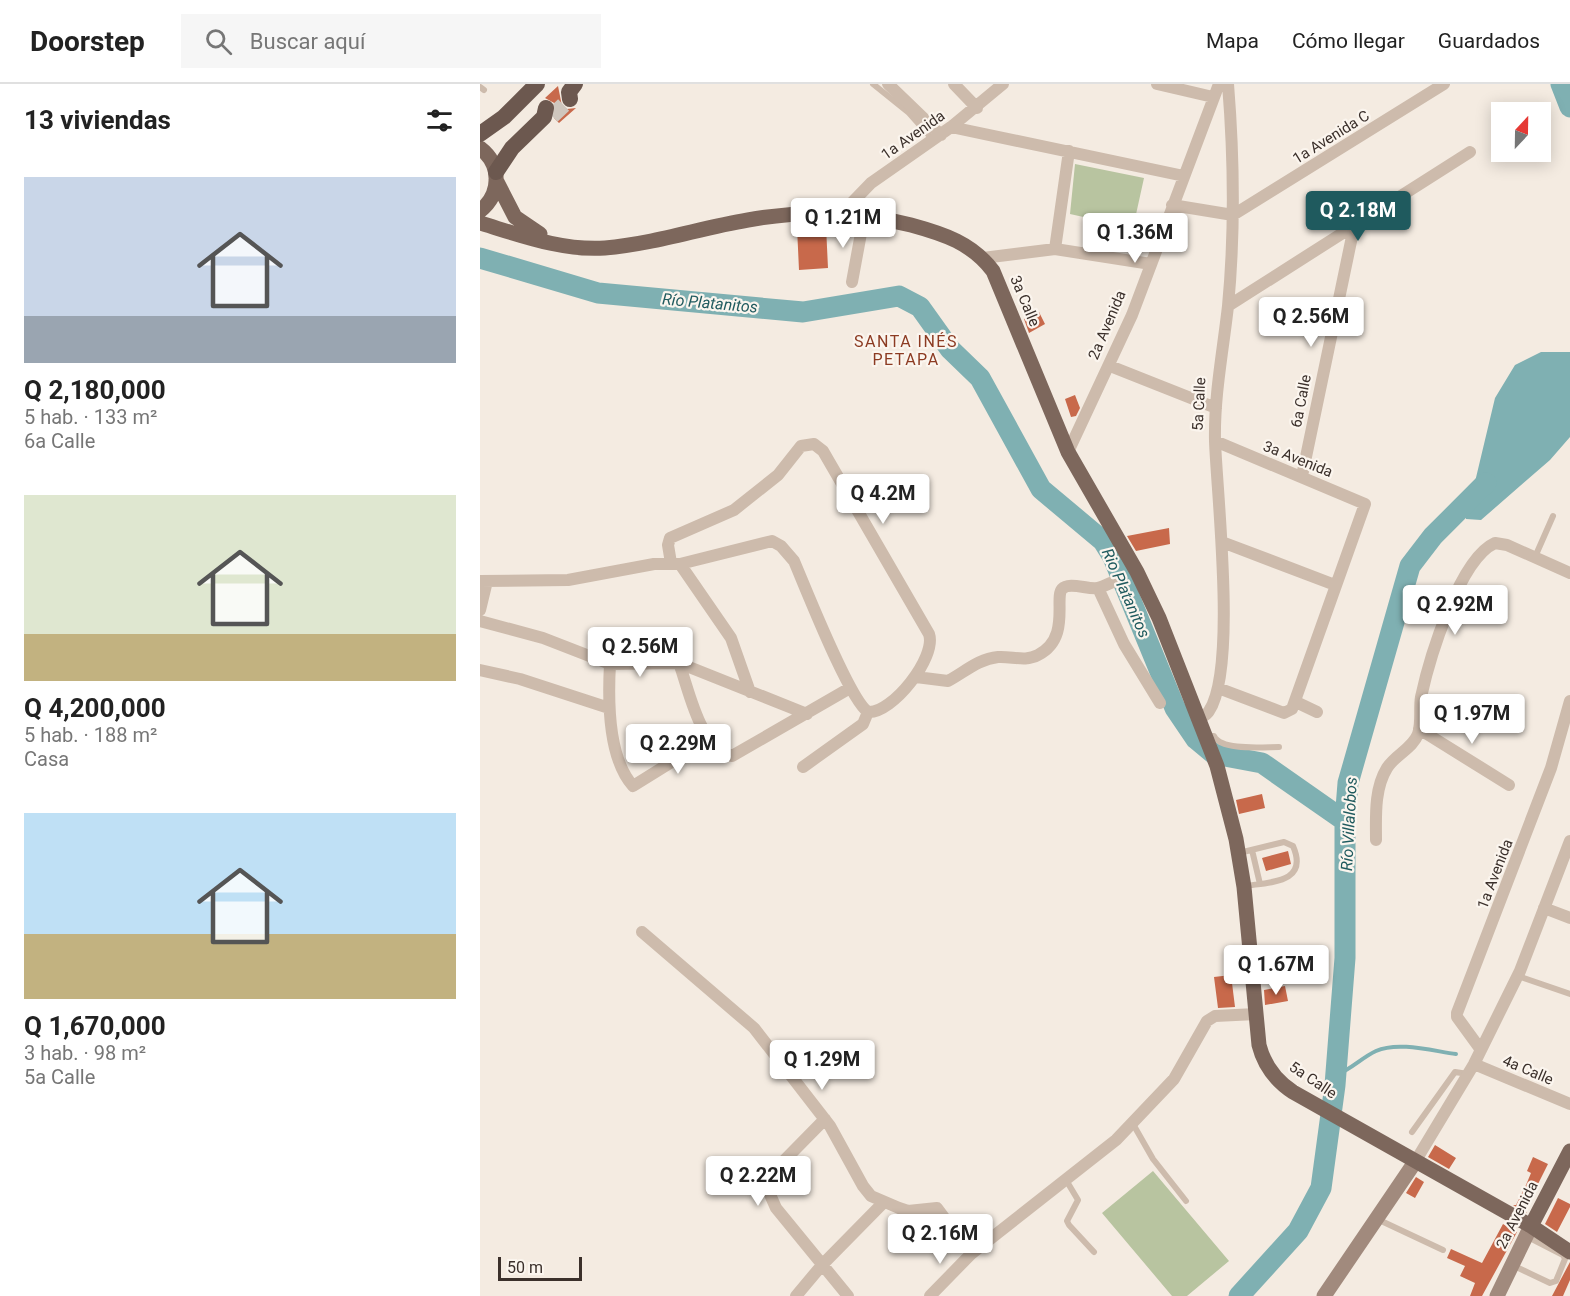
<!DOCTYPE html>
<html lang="es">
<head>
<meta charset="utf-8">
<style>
	:root { --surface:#fff; --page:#f6f6f6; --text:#222; --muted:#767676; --line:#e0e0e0; --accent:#1f5a5e }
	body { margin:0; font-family:Roboto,sans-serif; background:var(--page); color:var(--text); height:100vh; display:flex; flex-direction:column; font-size:22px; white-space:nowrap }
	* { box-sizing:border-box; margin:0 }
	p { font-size:20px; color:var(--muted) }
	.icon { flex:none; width:33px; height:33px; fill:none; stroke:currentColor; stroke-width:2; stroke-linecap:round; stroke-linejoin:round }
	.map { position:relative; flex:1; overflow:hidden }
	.panel { display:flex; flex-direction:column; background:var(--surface); width:480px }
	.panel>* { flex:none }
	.needle { width:39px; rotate:22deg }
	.tools { position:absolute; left:1011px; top:18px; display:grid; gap:12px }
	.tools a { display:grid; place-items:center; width:60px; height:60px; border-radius:0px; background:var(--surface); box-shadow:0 3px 15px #0003; font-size:30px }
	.scale { position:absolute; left:18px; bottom:15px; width:84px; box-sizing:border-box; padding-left:6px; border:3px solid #3b302b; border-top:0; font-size:16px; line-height:21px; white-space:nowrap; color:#3b302b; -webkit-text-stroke:4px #fbf5ee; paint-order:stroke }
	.price { position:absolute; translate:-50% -51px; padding:0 14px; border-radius:6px; background:#fff; color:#222; font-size:20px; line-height:39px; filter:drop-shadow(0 2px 3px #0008) }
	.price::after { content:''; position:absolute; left:50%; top:36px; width:18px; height:14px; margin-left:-9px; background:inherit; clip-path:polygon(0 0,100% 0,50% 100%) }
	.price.active { background:var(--accent); color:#fff }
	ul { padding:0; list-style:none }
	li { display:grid; align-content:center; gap:12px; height:318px; padding:0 24px }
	li span { display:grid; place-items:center; height:186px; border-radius:0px; color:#555 }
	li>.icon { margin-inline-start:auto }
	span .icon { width:108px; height:108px; fill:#fffc; stroke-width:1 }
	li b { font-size:26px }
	h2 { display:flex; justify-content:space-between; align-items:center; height:72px; padding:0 24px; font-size:26px }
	header { display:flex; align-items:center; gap:36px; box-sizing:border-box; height:84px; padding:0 30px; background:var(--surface); border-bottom:2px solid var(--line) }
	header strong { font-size:28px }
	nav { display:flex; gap:33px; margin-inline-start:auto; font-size:21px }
	.search { width:420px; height:54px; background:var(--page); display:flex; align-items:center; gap:15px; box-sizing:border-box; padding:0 21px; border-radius:0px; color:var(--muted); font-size:22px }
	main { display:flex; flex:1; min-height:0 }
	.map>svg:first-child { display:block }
	.green { fill:#b8c4a0 }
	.water { fill:#7fb0b2 }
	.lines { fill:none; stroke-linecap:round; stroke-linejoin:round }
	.stream { stroke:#7fb0b2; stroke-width:4 }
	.river { stroke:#7fb0b2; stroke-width:21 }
	.building { fill:#c8694b }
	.trunk-tunnel { stroke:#cfc6bd; stroke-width:16; stroke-dasharray:16 8; stroke-linecap:butt }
	.service { stroke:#cdbbac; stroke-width:6 }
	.minor { stroke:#cdbbac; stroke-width:12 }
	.secondary { stroke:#a18a7d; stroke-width:15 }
	.primary { stroke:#7d675c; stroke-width:15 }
	.trunk { stroke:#6c584f; stroke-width:16 }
	.labels { text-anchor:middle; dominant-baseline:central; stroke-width:4.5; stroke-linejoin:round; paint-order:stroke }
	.street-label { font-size:15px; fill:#3b302b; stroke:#fbf5ee }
	.water-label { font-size:16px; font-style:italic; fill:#1f5a5e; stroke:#fbf5ee }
	.neighbourhood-label { font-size:16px; letter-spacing:1.5px; fill:#8c3b22; stroke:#fbf5ee }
</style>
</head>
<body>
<header>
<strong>Doorstep</strong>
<div class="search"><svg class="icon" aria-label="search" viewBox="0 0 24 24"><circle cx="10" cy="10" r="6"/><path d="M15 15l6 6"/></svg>Buscar aquí</div>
<nav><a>Mapa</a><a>Cómo llegar</a><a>Guardados</a></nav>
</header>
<main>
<section class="panel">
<h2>13 viviendas<svg class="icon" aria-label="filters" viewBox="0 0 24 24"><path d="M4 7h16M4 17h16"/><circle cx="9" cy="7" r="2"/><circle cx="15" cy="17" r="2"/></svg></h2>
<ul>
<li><span style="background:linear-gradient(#c9d6e8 75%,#9aa5b1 0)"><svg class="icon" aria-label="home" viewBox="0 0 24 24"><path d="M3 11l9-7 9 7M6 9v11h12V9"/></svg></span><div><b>Q 2,180,000</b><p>5 hab. · 133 m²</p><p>6a Calle</p></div></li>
<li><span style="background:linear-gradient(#dfe7d0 75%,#c2b280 0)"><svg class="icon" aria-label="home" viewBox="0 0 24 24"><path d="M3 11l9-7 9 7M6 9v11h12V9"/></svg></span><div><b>Q 4,200,000</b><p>5 hab. · 188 m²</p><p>Casa</p></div></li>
<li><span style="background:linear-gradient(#bfe0f5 65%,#c2b280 0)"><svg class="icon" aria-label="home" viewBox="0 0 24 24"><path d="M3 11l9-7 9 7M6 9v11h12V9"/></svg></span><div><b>Q 1,670,000</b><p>3 hab. · 98 m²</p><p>5a Calle</p></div></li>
</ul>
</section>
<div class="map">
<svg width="1090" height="1212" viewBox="0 0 1090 1212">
	<rect width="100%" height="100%" fill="#f4ebe1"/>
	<path class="green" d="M 595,80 L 664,94 L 653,144 L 590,130 Z
		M 673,1087 L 749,1177 L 707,1212 L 692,1212 L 622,1129 Z"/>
	<path class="water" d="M 1061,268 L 1090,268 L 1090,353 L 1070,376 L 1001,436 L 986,435 L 986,419 L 994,402 L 1015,314 L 1035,281 Z"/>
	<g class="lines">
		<path class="stream" d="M 856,991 C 872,985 881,974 896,967 C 918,957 953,967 976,970"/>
		<path class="river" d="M 1081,0 L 1090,23
			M 0,174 L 118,209 L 323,228 L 419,212 L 440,223 L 470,265 L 500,294 L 561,405 L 623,457 L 633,473 L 695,624 L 716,655 L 734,670 L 782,679 L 865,737
			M 759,1212 L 818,1147 L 841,1104 L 855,1001 L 865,874 L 865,737 L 868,699 L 930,482 L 953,452 L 1006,399"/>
	</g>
	<path class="building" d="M 78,2 L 82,22 L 87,25 L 96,24 L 79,39 L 74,34 L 76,20 L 65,14 Z
		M 346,142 L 348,184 L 319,186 L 317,143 Z
		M 559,228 L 565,240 L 549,249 L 544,235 Z
		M 595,311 L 600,324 L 596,332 L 591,333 L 585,315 Z
		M 689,444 L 690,460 L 656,467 L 647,452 Z
		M 782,710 L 785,724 L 759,730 L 756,716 Z
		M 808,767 L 811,780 L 786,787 L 782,774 Z
		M 751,891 L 755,923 L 738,924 L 734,893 Z
		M 805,902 L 808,917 L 785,921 L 784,906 Z
		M 955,1061 L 976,1074 L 969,1085 L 948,1073 Z
		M 1053,1073 L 1068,1080 L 1045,1126 L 1047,1129 L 1033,1121 L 1036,1121 L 1046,1101 L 1051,1089 L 1047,1087 Z
		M 936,1093 L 944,1098 L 935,1114 L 926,1109 Z
		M 1078,1114 L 1090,1120 L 1090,1123 L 1077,1148 L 1065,1140 Z
		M 1023,1140 L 1037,1148 L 1002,1212 L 990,1212 L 995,1199 L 980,1192 L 985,1182 L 967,1174 L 971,1165 L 1002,1179 Z
		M 1090,1178 L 1090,1196 L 1083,1212 L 1072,1212 Z"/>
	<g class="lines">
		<path class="trunk-tunnel" d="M 72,32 L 90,15"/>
		<path class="service" d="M 393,0 L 429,29 L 453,56
			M 0,3 L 4,6
			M 1055,473 L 1073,432
			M 728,652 L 734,652 C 741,667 783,663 799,663
			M 772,766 L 780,800
			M 759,769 L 804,758 L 813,762 C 829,799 791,798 765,802
			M 1038,892 L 1090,910
			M 653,1040 L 673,1075 L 706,1117
			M 932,1048 L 975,988 L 988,990
			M 586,1096 L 598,1116 L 587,1137 L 589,1141 L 614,1168
			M 897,1135 L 963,1166
			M 1032,1181 L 1070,1199 L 1076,1197 L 1085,1175 L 1083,1171 L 1046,1152"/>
		<path class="minor" d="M 408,0 L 461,51
			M 474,0 L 497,24
			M 677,0 L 733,13
			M 471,43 L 704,92
			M 692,121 L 753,131 L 964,0
			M 362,129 L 391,99 L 471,43 L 523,0
			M 575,165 L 589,67
			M 503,174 L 575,165 L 671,180
			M 372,198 L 384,133
			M 748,222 L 990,68
			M 630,282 L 736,324
			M 735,357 L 885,420 L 812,625 L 804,629 L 738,604
			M 588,368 L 652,231 L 739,0
			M 822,392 L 874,143
			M 742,458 L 855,501
			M 200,480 L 251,554 L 270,608
			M 0,497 L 88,496 L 174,480 L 200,480 L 292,457 L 301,462 L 314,477 C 326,505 369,615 388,628 C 412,630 457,573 449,550 L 343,367 L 334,360 L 321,362 L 298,391 L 254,426 L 190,454 L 188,461 L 191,479
			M 618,504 L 644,560 L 680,619
			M 0,526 L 7,497
			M 0,537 L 63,554 L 130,580 L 199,579 L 327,630
			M 199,579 C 210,609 219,662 252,672 L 370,604
			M 130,580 C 128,615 128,674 153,702 L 227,656
			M 0,586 L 40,595 L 129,624
			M 436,593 L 468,597 C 485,588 498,575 518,573 C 532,572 545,578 558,571 C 591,554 574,514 582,505 C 589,497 608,506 618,504 C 623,503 630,499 635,497
			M 816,618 L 837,628
			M 718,635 C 722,633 727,631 729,627 C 757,585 737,413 735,357 C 734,312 743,267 748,222 C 755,148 754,74 748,0
			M 939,645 L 1029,701
			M 323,683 L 383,640 L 388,628
			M 896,756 C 896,733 894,705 907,684 C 915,671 933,664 938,650 C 942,638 939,625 941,613 C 949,576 979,475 1015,459 L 1027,461 L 1090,489
			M 1064,824 L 1090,834
			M 162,848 L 274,944 L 350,1042 L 383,1102 L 391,1112 L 419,1124 L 428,1127 L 457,1124 L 491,1170
			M 1001,966 L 977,933 L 977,929 L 1071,684 L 1090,617
			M 994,980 L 1090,1020
			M 345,1035 L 284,1097 L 296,1124 L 368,1212
			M 935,1078 L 994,980 L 1040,887 L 1090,757
			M 316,1212 L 342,1181 L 403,1119
			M 450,1212 L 491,1170 L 636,1056 L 694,995 L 727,937 L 735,932 L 776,930"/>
		<path class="secondary" d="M 844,1212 L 935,1078
			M 1017,1212 L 1051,1142"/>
		<path class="primary" d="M 0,64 C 22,81 21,110 0,127
			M 16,96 L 35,133 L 60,150
			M 0,139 C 40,151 82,167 125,164 C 174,160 220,144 268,136 C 323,126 377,127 431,141 C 464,150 492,159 513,187 L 588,368 L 657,488 L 679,534 L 737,682 L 756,755 L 764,803 L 779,961 C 784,981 795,996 813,1008 L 1051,1142 L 1090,1168
			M 1051,1142 L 1090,1067"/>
		<path class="trunk" d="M 90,15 L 89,8 L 95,0
			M 0,50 L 24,33 L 57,0
			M 16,88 L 32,64 L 64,33 L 66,24"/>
	</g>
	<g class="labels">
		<g class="street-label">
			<text transform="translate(433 51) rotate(-35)">1a Avenida</text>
			<text transform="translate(851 53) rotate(-32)">1a Avenida C</text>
			<text transform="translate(545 217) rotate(67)">3a Calle</text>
			<text transform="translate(627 241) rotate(-67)">2a Avenida</text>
			<text transform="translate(821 317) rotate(-79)">6a Calle</text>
			<text transform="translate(719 320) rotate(-87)">5a Calle</text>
			<text transform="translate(818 375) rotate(22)">3a Avenida</text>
			<text transform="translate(1015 790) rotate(-69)">1a Avenida</text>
			<text transform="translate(1048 986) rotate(23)">4a Calle</text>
			<text transform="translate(833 996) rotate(34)">5a Calle</text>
			<text transform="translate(1037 1131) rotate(-63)">2a Avenida</text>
		</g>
		<g class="water-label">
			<text transform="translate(230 219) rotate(5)">Río Platanitos</text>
			<text transform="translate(646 509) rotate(66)">Rio Platanitos</text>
			<text transform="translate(869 740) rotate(-87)">Río Villalobos</text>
		</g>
		<g class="neighbourhood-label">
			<text x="426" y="257">SANTA INÉS<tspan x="426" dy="18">PETAPA</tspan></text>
		</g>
	</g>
</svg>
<div class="tools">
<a><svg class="needle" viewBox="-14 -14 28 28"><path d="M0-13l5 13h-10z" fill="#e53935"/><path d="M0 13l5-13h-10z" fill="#767676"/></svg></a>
</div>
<div class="scale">50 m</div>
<b class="price active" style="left:878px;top:158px">Q 2.18M</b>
<b class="price" style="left:363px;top:165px">Q 1.21M</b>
<b class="price" style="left:655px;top:180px">Q 1.36M</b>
<b class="price" style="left:831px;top:264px">Q 2.56M</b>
<b class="price" style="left:403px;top:441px">Q 4.2M</b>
<b class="price" style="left:975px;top:552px">Q 2.92M</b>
<b class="price" style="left:160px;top:594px">Q 2.56M</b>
<b class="price" style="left:992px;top:661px">Q 1.97M</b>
<b class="price" style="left:198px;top:691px">Q 2.29M</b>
<b class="price" style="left:796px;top:912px">Q 1.67M</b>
<b class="price" style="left:342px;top:1007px">Q 1.29M</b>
<b class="price" style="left:278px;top:1123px">Q 2.22M</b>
<b class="price" style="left:460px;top:1181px">Q 2.16M</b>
</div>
</main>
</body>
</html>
